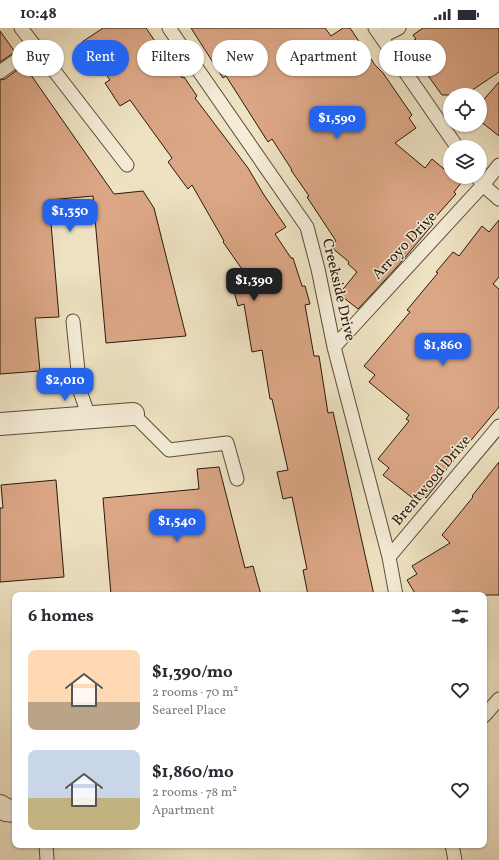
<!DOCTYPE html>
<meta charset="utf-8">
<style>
body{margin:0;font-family:Vollkorn,serif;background:#f7f7f7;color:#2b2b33;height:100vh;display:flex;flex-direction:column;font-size:15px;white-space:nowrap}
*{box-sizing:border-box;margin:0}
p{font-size:13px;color:#7c7c81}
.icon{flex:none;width:22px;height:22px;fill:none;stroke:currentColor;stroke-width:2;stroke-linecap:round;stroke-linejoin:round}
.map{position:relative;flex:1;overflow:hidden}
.details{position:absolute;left:12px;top:564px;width:475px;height:256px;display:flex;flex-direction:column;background:#fff;border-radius:8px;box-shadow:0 1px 3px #0004}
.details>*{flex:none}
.top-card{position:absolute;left:12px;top:12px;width:475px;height:36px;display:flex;gap:8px}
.fabs{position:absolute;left:443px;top:60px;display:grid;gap:8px}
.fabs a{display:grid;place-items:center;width:44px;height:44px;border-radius:50%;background:#fff;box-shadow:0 1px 3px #0004;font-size:20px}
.price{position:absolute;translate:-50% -34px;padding:0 9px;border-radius:8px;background:#2563eb;color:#fff;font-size:13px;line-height:26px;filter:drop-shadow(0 1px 2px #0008)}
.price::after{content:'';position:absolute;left:50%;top:24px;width:12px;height:9px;margin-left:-6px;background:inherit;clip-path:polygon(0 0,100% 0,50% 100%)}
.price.active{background:#222;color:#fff}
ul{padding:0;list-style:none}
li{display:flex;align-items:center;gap:12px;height:100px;padding:0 16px}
li span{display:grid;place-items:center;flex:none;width:112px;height:80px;border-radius:8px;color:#555}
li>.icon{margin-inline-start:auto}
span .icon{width:48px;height:48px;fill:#fffc;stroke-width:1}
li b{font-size:17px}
h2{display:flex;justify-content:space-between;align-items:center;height:48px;padding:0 16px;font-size:17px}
.chip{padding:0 14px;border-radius:18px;background:#fff;box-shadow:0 1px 3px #0004;font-size:14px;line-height:36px}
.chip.active{background:#2563eb;color:#fff}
.status{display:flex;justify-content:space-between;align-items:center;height:28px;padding:0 20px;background:#fff;direction:ltr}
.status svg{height:11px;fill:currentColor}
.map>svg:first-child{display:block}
</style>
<div class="status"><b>10:48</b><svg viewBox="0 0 49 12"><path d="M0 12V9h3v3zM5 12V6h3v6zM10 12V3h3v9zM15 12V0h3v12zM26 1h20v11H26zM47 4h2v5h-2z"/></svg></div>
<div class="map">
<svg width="499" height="832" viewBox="0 0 499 832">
<rect width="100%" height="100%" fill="#eee2c2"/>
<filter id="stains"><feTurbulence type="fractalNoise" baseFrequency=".005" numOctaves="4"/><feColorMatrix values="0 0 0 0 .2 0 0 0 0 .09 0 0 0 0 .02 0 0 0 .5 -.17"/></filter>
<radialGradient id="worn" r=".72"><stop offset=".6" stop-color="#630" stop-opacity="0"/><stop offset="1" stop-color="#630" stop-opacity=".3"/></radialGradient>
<path fill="#dba686" stroke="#261b0d" d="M103 0H146L161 22 164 20 182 50 184 49 197 68 195 70 248 140 264 167 286 199 275 206 291 230H293L302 258H305L310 276 305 277 314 328H319L328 385 333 384 374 567H308L303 542 307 541 292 469 283 471 277 444 288 442 272 371H270L262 322 252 324 244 276 238 278 230 249 244 244 223 214 224 213 192 157 188 161 168 134 172 130 130 72 120 78 105 55 110 52 82 14Z
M191 0H325L331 8 343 0H350L375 37 383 45 412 87 409 90 416 100 395 115 425 140 432 131 450 146V149H453L461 155 454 164 456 166 431 194 433 196 397 239 358 281 339 266 357 244 348 236 349 234 331 219 336 213 307 169 309 168 291 142H292L272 111 268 114 226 48 223 50Z
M423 0H499V44L465 67H442L406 17 416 11 413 7Z
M0 3 15 24 0 34Z
M24 37 114 166 143 163 154 180 186 308 106 315 93 168 49 172 59 289 35 290 40 343 0 346V52L5 51Z
M499 54V108L480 93V76Z
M499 192V249L493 256 499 261V379L441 448 442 450 426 470 424 468 419 475 383 447 389 440 378 431 409 393 406 391 409 387 369 354 375 347 364 338 410 284 407 282 432 252 438 245 436 244 453 224 459 228 482 198 489 204Z
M499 434V567H416L407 552 417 546 412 538 450 515 442 507 473 469 472 468Z
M219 439 245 540 253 538 261 567H111L103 470 199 461 197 441Z
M56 452 64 549 0 554V480H3L1 457Z"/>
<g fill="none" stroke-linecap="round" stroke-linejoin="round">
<defs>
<path id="lane" d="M21 0 127 137
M169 0 307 199 318 241 334 319 389 529 396 567
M375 0 457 119
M381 9 399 0
M0 44 35 19
M478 150 483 157 499 171
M73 293 80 363 89 389
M334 319 483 157 499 137
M133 386 169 422 227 415 237 451
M389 529 499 398
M484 688 499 671
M46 817 47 832
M452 817 455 832"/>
<path id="street" d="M0 396 133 386
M0 778 6 782 15 783"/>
</defs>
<use href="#lane" stroke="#584d3a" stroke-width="15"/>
<use href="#street" stroke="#584d3a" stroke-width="24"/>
<use href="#lane" stroke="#f4ecd7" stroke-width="13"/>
<use href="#street" stroke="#f4ecd7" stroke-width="22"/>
</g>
<g text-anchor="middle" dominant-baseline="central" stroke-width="3" stroke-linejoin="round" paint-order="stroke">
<g font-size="15" fill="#261b0d" stroke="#f4ecd7">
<text transform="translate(405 218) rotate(-47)">Arroyo Drive</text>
<text transform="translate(338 262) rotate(77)">Creekside Drive</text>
<text transform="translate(432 453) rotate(-50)">Brentwood Drive</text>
</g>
</g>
<rect width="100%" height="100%" filter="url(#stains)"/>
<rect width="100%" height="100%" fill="url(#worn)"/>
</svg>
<div class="fabs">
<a><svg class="icon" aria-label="locate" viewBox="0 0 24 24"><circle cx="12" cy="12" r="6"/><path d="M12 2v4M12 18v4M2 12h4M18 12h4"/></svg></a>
<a><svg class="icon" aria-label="layers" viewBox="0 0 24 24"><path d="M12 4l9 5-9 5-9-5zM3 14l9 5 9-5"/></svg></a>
</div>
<b class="price" style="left:337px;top:112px">$1,590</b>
<b class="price" style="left:70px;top:205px">$1,350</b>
<b class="price active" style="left:254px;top:274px">$1,390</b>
<b class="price" style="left:443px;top:339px">$1,860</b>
<b class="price" style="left:65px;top:374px">$2,010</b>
<b class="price" style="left:177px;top:515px">$1,540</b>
<div class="top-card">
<a class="chip">Buy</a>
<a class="chip active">Rent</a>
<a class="chip">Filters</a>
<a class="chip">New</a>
<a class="chip">Apartment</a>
<a class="chip">House</a>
</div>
<section class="details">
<h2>6 homes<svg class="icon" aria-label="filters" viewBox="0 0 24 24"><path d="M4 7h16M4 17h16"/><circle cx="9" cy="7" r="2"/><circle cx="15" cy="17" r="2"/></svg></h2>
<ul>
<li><span style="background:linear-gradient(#ffd9b3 65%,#b9a48a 0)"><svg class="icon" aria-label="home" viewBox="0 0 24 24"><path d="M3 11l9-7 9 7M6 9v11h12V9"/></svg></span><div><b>$1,390/mo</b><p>2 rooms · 70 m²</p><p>Seareel Place</p></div><svg class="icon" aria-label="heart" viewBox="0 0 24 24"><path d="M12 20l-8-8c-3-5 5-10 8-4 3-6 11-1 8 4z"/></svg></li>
<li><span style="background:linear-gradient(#c9d6e8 60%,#c2b280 0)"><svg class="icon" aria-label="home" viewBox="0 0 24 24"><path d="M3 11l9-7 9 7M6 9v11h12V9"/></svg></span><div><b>$1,860/mo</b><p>2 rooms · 78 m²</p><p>Apartment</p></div><svg class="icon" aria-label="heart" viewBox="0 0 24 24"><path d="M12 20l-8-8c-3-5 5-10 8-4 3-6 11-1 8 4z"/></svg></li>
</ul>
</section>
</div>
